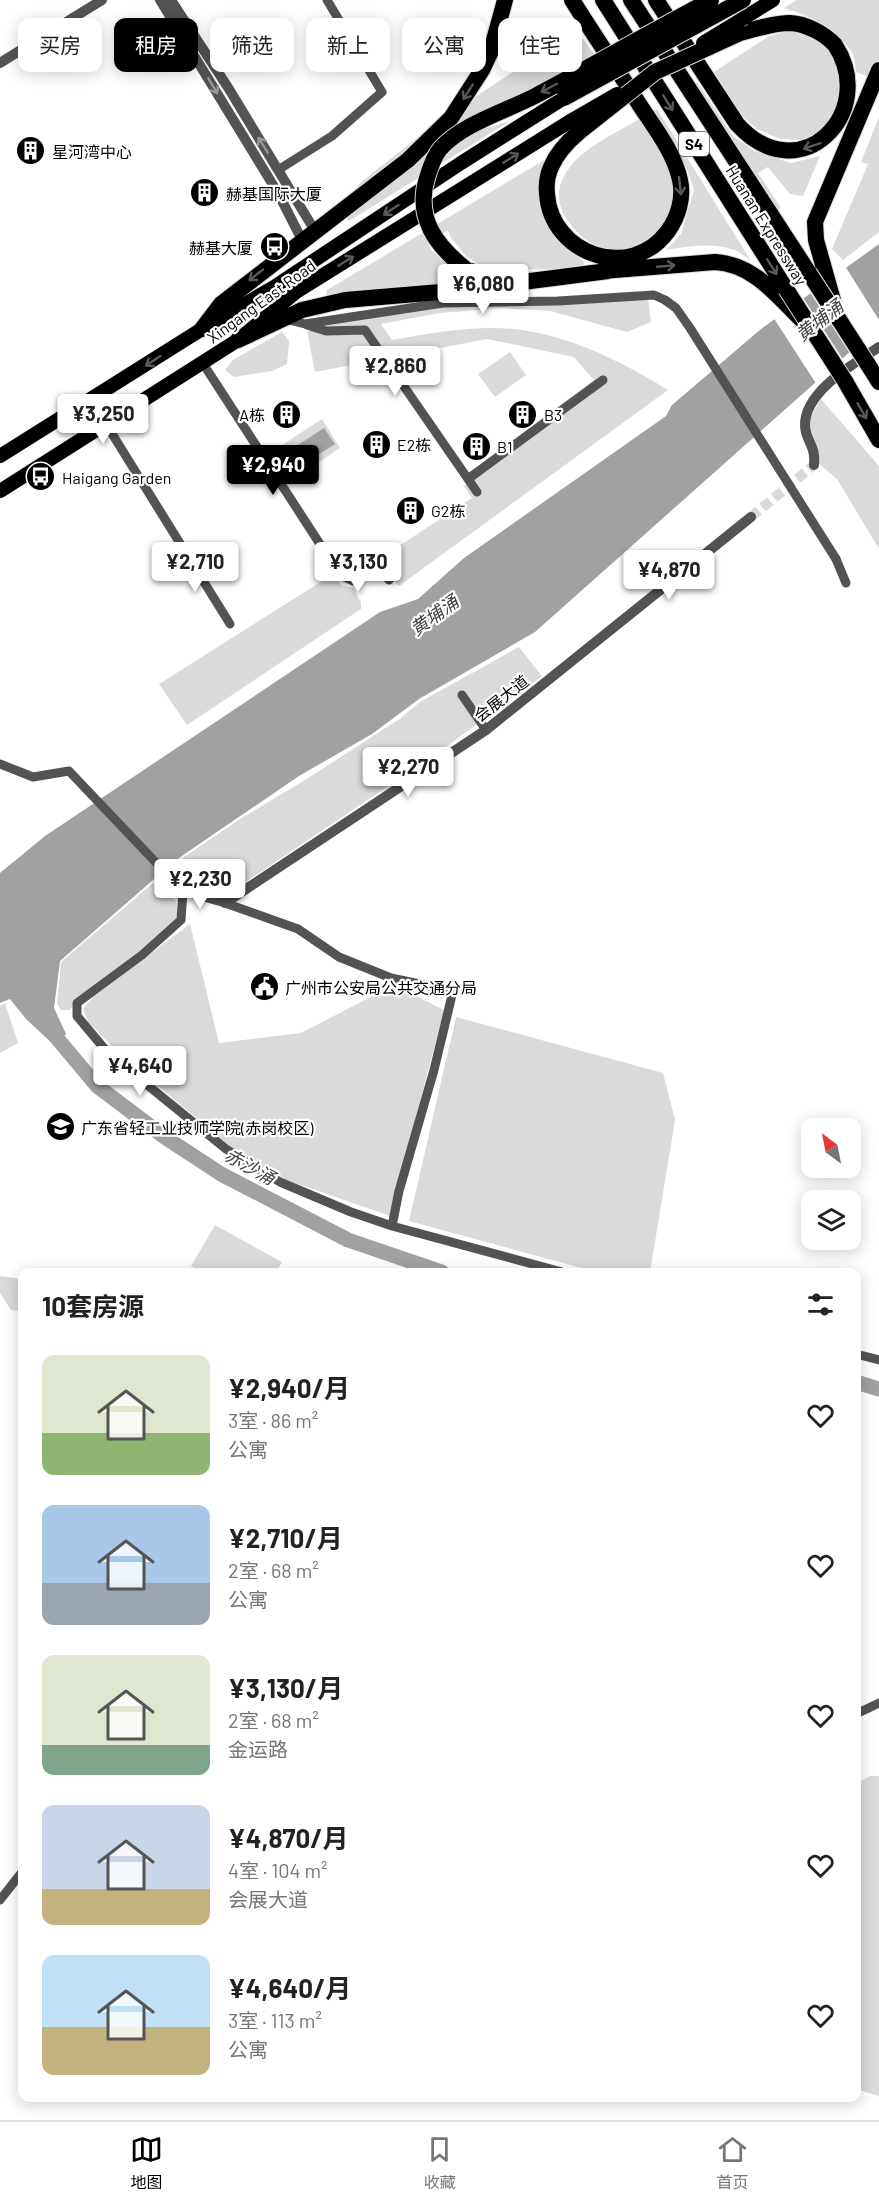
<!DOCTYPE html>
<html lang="zh">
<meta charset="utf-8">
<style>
body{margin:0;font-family:Barlow,"Noto Sans SC",sans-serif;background:#f6f6f6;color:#222;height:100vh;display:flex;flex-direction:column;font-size:22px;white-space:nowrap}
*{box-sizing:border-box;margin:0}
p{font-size:20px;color:#767676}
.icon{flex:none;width:33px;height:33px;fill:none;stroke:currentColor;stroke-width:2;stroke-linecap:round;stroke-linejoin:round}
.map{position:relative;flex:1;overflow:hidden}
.side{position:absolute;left:18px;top:1268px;width:843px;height:834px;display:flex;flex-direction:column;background:#fff;border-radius:12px;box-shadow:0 3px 15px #0003}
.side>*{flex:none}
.top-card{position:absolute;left:18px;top:18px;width:843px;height:54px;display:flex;gap:12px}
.needle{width:39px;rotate:328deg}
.buttons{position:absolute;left:801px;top:1118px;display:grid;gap:12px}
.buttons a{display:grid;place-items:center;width:60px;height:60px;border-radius:12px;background:#fff;box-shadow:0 3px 15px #0003;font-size:30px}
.price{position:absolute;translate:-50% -51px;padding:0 14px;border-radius:6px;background:#fff;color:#222;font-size:20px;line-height:39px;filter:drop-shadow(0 2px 3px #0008)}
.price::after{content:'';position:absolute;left:50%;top:36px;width:18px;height:14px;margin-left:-9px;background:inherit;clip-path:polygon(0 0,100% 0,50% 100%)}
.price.active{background:#000;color:#fff}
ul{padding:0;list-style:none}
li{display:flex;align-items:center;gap:18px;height:150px;padding:0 24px}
li span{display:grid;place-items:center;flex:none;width:168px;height:120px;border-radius:12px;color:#555}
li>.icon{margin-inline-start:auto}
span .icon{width:72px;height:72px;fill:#fffc;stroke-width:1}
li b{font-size:26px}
h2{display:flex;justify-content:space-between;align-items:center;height:72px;padding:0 24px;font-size:26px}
.chip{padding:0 21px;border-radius:12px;background:#fff;box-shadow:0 3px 15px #0003;font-size:21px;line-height:54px}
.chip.active{background:#000;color:#fff}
.dock{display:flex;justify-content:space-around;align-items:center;height:84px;border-top:2px solid #e0e0e0;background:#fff;font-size:16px;color:#767676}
.dock a{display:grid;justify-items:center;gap:3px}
.dock .active{color:#000}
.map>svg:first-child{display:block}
</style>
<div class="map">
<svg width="879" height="2120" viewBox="0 0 879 2120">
<rect width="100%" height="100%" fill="#fff"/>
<path fill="#dadada" d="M797 0H879V80L856 72C855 66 855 57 852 53 837 27 811 17 784 8Z
M795 29 817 38 835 59 843 77 836 115 822 130 801 140 780 139 757 129 742 116 714 72 769 36Z
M578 32 595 55 486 117 487 128 510 121 349 221 344 213V200C362 179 382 166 403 149 458 106 518 68 578 32Z
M697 82 733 136 754 151 791 163 820 156 803 196 790 194 768 167 758 173 781 208 777 210 694 84Z
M657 109 751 261C746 257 740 252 735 250 713 242 687 246 666 250L681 234 694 190 687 169 678 151 653 111Z
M879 117V232L843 260 832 249 868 164 861 162Z
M641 118C651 132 675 172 675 188 673 250 603 273 568 221 555 203 556 185 570 167 584 147 620 131 641 118Z
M551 156C547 167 540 180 539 192 536 223 564 243 584 262L582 269 490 270 467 257 451 238 448 230 428 243 432 251 477 282 326 298 327 290Z
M648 299 651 322 627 332 550 311 500 308 440 313 381 324 392 340C426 334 459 328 493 328 555 328 616 358 668 390L399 586 381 567H367L350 574 349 573 387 554 472 498 464 486 474 479 469 473 594 380 574 357 487 339 315 372 307 331 332 321 451 306Z
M282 332 289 341 287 364 272 371 234 377 225 370 233 360Z
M510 352 526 375 495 397 478 374Z
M821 399 879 466V549L837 479 818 463 806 425Z
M322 419 340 448 292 480 273 451Z
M333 574 341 585 353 588 361 602V609L187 725 159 684Z
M519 647 542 676 446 747 225 896 190 883 177 868 184 857 240 819 305 780 401 718 420 702Z
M153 883 176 901 180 919 142 953 78 999 70 1010H61L57 1004 61 962Z
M190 924 219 1043 301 1033 394 985 444 1010 390 1216 287 1180 232 1148 121 1055 88 1022 83 1009 93 997Z
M5 1003 18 1043 0 1053V1006Z
M456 1017 663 1073 675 1120 650 1272H596L409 1221Z
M215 1225 282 1262 276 1272H202L191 1266Z
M0 1276 22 1279V1312L11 1310 0 1293Z
M870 1776H879V2096L856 2089V1784Z"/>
<path fill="#a1a1a1" d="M879 244V326L535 632 419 699 372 734 299 776 176 860 60 961 54 1008 66 1034 54 1045 26 1019 10 999 0 1003V873L45 836 380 612 418 599 464 558 666 416 672 405 761 329Z
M324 428 335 444 309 461 298 445Z"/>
<path fill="#fff" d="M845 266 879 320V330L851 355 809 291Z
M802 296 844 361 817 385 773 317Z"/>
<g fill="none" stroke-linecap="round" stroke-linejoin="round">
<path stroke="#a1a1a1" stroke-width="15" d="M46 1025 97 1086 166 1138 221 1174 348 1240 442 1272
M856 1382 879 1389"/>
<path stroke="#d9d9d9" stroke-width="10" stroke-dasharray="10 5" stroke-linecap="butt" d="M751 517 814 465"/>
<defs>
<path id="primary" d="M744 18 773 0
M0 456 202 329 274 287 461 163 564 98
M0 491 238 340 296 292 572 120"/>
<path id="motorway" d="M572 0C594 35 617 69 639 104 654 127 674 152 680 180 684 198 678 217 668 231 631 282 551 255 547 194 546 185 547 176 551 167 557 153 567 142 579 132
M603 0 786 289
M631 0 809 273
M656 0 737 124C799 193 879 113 835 45 824 33 806 24 790 23 773 23 756 29 740 33
M467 270 490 277 504 278
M602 271 715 262C754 264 777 296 803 321
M836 311 816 240 815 222 879 70
M202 329 221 304 408 160 451 118 482 70 491 51 505 0
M238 340 302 310 345 300 452 291 608 271
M867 363 879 382
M845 381 879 440"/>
</defs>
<use href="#primary" stroke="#dbdbdb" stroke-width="15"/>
<use href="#motorway" stroke="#dbdbdb" stroke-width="18"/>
<path stroke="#535353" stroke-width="9" d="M278 170 332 136 382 92 327 0
M285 319 305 324 443 303 558 301 654 295 665 300
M307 325 326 331 365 330 477 492
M202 362 340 575 353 581 371 571 383 573 389 580
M106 424 230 624
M468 479 603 380
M836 559 846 583
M462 695 486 730
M0 764 33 777 69 771 183 891 225 903 298 929 339 957 391 978 453 991 434 1070 399 1191 392 1226
M183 891 181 920 142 955 77 1003V1016L108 1053 226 1149 280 1182 351 1212 392 1226 562 1272
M856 1354 879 1360
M856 1714 879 1703
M0 1900 22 1872"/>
<path stroke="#535353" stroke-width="10" d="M160 0 278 193 302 240
M171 0 229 89 315 231
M0 63 102 0
M814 465C816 444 805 441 805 425 805 391 854 364 879 347
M225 903 486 730 751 517"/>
<use href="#primary" stroke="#000" stroke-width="14"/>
<use href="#motorway" stroke="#000" stroke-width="16"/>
<defs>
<path id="primary-bridge" d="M703 43 744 18
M572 120 617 94"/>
<path id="motorway-bridge" d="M564 98 743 0
M579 132 655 72 740 33
M467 270C436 246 415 218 427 178 430 168 434 156 440 149 462 124 506 111 535 96 594 65 652 31 711 0
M809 273 867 363
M786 289 845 381"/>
</defs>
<use href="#primary-bridge" stroke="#dbdbdb" stroke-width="15" stroke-linecap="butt"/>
<use href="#motorway-bridge" stroke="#dbdbdb" stroke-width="18" stroke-linecap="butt"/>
<path stroke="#535353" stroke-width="9" d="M665 300 676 308 690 328 836 559"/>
<use href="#primary-bridge" stroke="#000" stroke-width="14"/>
<use href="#motorway-bridge" stroke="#000" stroke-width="16"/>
</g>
<defs><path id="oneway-shaft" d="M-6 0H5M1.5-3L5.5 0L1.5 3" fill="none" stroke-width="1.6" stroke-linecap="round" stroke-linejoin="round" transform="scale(1.5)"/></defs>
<g stroke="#989898">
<use href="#oneway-shaft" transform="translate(213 86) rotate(59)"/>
<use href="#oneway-shaft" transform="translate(263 145) rotate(-121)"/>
</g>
<g stroke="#595959">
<use href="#oneway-shaft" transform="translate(549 88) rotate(152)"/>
<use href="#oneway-shaft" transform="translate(468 92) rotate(123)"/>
<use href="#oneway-shaft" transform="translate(668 103) rotate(58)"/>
<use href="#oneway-shaft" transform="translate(812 146) rotate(162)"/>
<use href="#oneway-shaft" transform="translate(511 158) rotate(-32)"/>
<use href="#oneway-shaft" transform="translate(680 186) rotate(84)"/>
<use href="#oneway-shaft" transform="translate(391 210) rotate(147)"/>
<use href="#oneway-shaft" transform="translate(346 261) rotate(-32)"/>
<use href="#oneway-shaft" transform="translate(666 266) rotate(-5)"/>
<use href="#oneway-shaft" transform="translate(772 267) rotate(58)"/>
<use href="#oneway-shaft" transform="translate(256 275) rotate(142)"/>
<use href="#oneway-shaft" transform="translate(153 361) rotate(147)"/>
<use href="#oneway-shaft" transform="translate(862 411) rotate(60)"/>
</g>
<defs>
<symbol id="building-disc" viewBox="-11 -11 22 22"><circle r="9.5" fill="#000" stroke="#fff"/><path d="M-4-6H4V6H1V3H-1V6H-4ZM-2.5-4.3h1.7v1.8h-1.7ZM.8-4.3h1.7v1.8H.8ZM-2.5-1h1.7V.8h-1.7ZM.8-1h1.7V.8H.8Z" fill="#fff"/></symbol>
<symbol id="bus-disc" viewBox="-11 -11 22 22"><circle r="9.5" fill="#000" stroke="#fff"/><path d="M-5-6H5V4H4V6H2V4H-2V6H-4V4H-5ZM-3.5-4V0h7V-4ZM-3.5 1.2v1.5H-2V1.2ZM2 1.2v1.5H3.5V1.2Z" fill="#fff"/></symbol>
<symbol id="civic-disc" viewBox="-11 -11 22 22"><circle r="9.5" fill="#000" stroke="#fff"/><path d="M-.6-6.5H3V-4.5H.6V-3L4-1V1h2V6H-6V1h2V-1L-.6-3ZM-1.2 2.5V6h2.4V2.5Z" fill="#fff"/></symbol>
<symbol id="university-disc" viewBox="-11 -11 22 22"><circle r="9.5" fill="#000" stroke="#fff"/><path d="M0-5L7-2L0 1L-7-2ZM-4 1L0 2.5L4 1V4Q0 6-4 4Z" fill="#fff"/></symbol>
</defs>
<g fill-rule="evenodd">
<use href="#building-disc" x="14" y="134" width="33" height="33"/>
<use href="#building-disc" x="188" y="176" width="33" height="33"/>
<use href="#bus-disc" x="258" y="230" width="33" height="33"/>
<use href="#building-disc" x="270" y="398" width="33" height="33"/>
<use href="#building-disc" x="506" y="398" width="33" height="33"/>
<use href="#building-disc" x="360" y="428" width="33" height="33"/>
<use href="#building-disc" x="460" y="430" width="33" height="33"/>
<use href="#bus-disc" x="24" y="460" width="33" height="33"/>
<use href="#building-disc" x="394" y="494" width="33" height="33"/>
<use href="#civic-disc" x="248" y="970" width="33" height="33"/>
<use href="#university-disc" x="44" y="1110" width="33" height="33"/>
</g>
<g text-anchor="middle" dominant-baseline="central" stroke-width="4.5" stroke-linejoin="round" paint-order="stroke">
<rect fill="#fff" stroke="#4c4c4c" stroke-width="1.5" x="679" y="132" width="30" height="24" rx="4.5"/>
<g font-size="15" font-weight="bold" fill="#000">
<text x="694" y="144">S4</text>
</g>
<g font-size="16" fill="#000" stroke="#fff" text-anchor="start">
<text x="52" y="151">星河湾中心</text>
<text x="226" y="193">赫基国际大厦</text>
<text x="253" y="247" text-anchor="end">赫基大厦</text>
<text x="265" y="414" text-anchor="end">A栋</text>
<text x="544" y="414">B3</text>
<text x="397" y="444">E2栋</text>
<text x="497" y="446">B1</text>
<text x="62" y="477">Haigang Garden</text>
<text x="431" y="510">G2栋</text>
<text x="285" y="987">广州市公安局公共交通分局</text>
<text x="81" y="1127">广东省轻工业技师学院(赤岗校区)</text>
</g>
<g font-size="16" fill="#000" stroke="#fff">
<text transform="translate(767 225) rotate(58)">Huanan Expressway</text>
<text transform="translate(261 301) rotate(-36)">Xingang East Road</text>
<text transform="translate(501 698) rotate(-38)">会展大道</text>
</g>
<g font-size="18" font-style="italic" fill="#424242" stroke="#fff">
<text transform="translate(819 320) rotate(-38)">黄埔涌</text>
<text transform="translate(434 615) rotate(-36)">黄埔涌</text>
<text transform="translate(250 1166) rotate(29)">赤沙涌</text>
</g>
</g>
</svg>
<div class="buttons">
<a><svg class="needle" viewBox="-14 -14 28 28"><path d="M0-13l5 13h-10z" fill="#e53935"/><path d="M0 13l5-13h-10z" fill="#767676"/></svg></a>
<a><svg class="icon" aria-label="layers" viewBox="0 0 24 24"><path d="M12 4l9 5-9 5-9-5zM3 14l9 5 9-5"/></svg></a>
</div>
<b class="price" style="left:483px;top:315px">¥6,080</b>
<b class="price" style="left:395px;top:397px">¥2,860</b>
<b class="price" style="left:103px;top:445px">¥3,250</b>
<b class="price active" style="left:273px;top:496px">¥2,940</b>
<b class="price" style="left:195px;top:593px">¥2,710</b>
<b class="price" style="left:358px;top:593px">¥3,130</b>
<b class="price" style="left:669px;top:601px">¥4,870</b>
<b class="price" style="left:408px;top:798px">¥2,270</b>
<b class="price" style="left:200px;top:910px">¥2,230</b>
<b class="price" style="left:140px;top:1097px">¥4,640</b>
<div class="top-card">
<a class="chip">买房</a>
<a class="chip active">租房</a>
<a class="chip">筛选</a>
<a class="chip">新上</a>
<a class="chip">公寓</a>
<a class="chip">住宅</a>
</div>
<section class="side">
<h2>10套房源<svg class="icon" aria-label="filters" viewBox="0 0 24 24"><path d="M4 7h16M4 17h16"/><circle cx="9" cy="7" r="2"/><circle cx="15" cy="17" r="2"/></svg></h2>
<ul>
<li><span style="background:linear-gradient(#dfe7d0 65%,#8fb573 0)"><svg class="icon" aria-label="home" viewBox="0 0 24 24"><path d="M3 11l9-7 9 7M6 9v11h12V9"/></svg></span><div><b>¥2,940/月</b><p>3室 · 86 m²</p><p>公寓</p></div><svg class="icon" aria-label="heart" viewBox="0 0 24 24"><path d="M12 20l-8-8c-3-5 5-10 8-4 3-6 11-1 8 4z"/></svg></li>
<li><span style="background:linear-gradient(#a9c7e8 65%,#9aa5b1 0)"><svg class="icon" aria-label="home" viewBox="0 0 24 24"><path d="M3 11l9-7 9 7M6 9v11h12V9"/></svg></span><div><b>¥2,710/月</b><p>2室 · 68 m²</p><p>公寓</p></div><svg class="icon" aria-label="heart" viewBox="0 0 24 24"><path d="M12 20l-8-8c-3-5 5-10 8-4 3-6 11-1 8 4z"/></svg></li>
<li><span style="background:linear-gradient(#dfe7d0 75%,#7fa58c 0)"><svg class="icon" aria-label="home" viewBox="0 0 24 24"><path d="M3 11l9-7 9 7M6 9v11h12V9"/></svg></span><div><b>¥3,130/月</b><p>2室 · 68 m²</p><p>金运路</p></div><svg class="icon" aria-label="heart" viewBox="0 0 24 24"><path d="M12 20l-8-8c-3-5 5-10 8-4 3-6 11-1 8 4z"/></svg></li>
<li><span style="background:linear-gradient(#c9d6e8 70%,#c2b280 0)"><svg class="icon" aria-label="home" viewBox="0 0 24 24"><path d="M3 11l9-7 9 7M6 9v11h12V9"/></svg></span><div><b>¥4,870/月</b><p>4室 · 104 m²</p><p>会展大道</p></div><svg class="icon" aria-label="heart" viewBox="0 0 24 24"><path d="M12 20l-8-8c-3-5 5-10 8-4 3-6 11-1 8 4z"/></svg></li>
<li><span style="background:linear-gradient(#bfe0f5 60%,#c2b280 0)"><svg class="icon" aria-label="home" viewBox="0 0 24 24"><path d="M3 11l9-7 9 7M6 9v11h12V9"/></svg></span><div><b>¥4,640/月</b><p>3室 · 113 m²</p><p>公寓</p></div><svg class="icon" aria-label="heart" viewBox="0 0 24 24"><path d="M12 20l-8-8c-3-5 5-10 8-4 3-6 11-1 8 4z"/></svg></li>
</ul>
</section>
</div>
<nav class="dock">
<a class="active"><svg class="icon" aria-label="map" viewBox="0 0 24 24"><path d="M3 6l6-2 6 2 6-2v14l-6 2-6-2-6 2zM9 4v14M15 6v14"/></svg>地图</a>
<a><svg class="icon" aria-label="saved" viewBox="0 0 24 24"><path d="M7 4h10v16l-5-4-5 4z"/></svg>收藏</a>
<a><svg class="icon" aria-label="home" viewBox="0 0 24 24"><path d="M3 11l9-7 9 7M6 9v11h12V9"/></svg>首页</a>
</nav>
